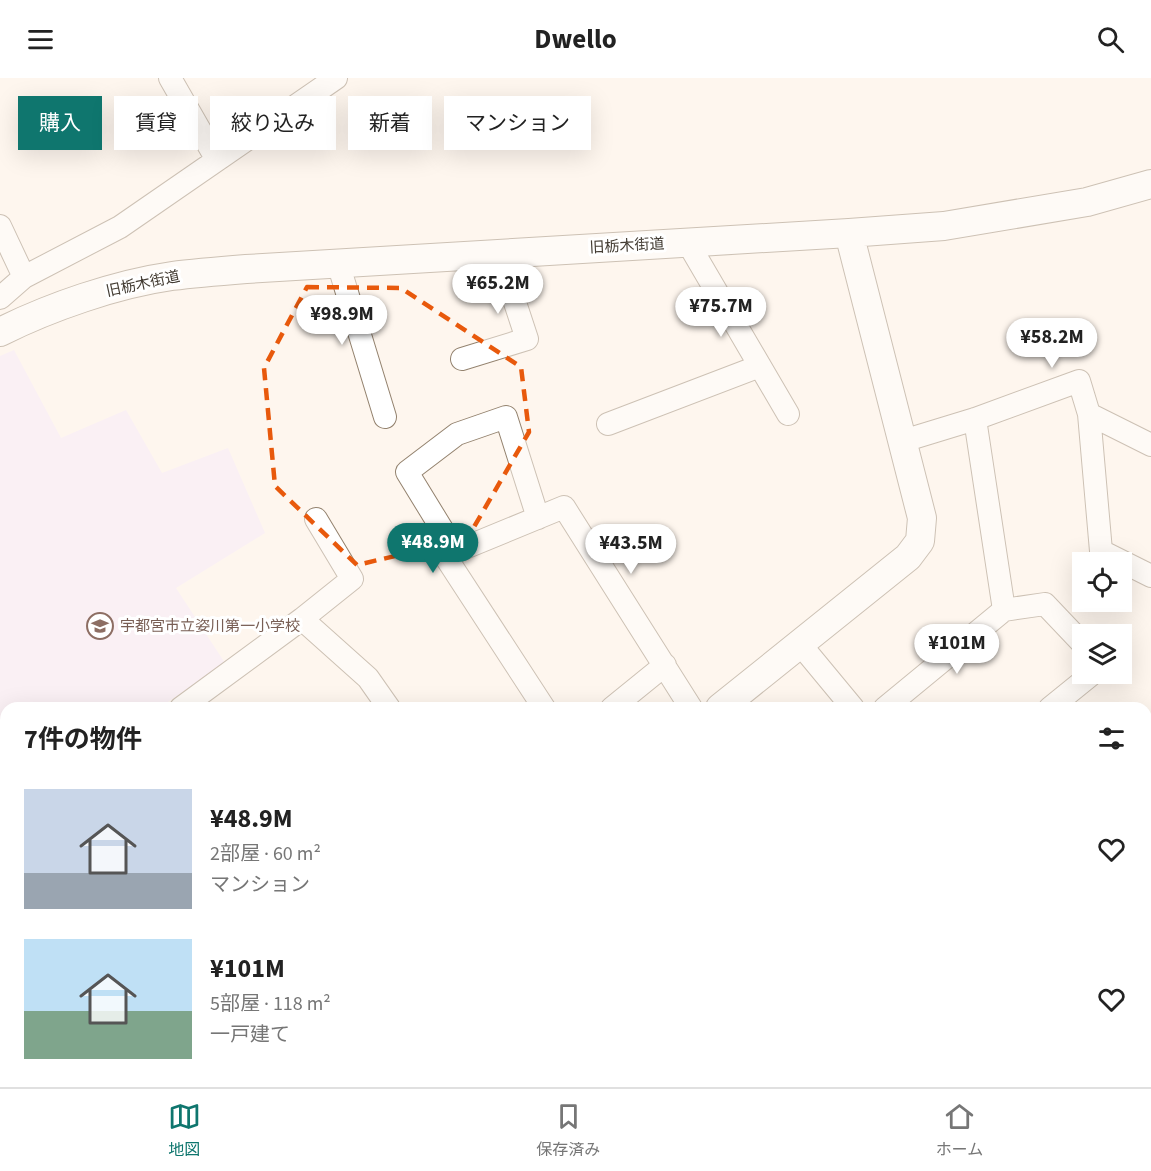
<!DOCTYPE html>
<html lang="ja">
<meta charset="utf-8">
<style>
body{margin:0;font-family:"Source Sans 3","Noto Sans JP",sans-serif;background:#f6f6f6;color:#222;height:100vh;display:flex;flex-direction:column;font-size:22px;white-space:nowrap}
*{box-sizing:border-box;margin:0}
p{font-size:20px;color:#767676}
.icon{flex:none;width:33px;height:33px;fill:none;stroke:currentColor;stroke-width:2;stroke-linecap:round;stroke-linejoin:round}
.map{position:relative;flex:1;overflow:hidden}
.panel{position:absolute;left:0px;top:624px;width:1152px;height:386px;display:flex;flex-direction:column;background:#fff;border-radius:18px 18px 0 0;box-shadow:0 6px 24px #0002}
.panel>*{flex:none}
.guide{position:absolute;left:18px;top:18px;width:600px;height:54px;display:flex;gap:12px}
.controls{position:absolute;left:1072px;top:474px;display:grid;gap:12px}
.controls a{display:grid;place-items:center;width:60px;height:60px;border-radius:0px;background:#fff;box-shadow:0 6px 24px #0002;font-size:30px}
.price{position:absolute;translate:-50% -51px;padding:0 14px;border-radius:21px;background:#fff;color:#222;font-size:20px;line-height:39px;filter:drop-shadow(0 2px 3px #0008)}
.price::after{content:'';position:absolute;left:50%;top:36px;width:18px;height:14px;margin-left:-9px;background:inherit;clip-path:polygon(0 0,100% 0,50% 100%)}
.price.current{background:#0f766e;color:#fff}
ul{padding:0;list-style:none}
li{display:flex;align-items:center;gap:18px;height:150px;padding:0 24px}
li span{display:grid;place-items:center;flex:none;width:168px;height:120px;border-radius:0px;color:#555}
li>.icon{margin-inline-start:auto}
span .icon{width:72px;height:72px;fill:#fffc;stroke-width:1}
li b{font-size:26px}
h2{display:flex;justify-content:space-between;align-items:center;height:72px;padding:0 24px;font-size:26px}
.pill{padding:0 21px;border-radius:0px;background:#fff;box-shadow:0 6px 24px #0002;font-size:21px;line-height:54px}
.pill.current{background:#0f766e;color:#fff}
header{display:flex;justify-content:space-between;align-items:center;height:78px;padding:0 24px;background:#fff;font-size:27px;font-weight:700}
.menu{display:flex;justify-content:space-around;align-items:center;height:84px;border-top:2px solid #e0e0e0;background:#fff;font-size:16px;color:#767676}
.menu a{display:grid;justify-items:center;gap:3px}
.menu .current{color:#0f766e}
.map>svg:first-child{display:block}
</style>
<header><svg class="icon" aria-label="menu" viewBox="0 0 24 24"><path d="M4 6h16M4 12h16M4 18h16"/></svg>Dwello<svg class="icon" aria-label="search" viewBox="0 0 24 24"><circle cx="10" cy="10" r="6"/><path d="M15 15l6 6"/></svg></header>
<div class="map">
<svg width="1151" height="1009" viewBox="0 0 1151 1009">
<rect width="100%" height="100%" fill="#fef6ee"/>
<path fill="#f7e8fb" d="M14 272 61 360 126 332 162 395 228 370 265 455 176 510 225 585 159 630H6V762L0 765V278Z"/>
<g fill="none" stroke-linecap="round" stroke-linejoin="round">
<defs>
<path id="minor" d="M170 0 217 82
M0 148 24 199
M688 165 788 336
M338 185 385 339
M0 220 24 199 120 149 336 0
M462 281 527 261 499 176
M1089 336 1151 367
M975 341 1004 532
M608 346 760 288
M903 363 975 341 1079 303 1089 336 1101 473 1151 498
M456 474 407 394 457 356 506 339 538 440
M302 541 352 501 316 441
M800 566 853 630
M181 630 302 541 368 600 389 630
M544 630 445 478 564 429 691 630
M612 630 665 587
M885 630 1004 532 1045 526 1083 566
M1050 630 1092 596
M0 787 6 793
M0 933 6 939
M95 1004 98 1009
M233 1004 236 1009
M370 1004 374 1009
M696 1004 700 1009
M42 1009 46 1004"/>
<path id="tertiary" d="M0 254C50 229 116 206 172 198 196 195 221 193 246 191L849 155 944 148 1087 124 1151 106
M720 630 908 479 920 463 922 440 849 155
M451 1004 454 1009"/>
</defs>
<use href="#minor" stroke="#93826e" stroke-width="24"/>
<use href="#tertiary" stroke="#93826e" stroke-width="30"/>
<use href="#minor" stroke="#fff" stroke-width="22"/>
<use href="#tertiary" stroke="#fff" stroke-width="28"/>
</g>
<path d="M0 0H1151V1009H0ZM307 209 401 210 521 289 529 354 467 461 357 487 275 408 264 290Z" fill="#fef6ee" fill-opacity=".55" fill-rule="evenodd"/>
<path fill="none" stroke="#e8590c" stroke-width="4.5" stroke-dasharray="12 8" stroke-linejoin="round" d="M307 209 401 210 521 289 529 354 467 461 357 487 275 408 264 290Z"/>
<defs>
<symbol id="school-ring" viewBox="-11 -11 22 22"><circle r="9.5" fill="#fff" stroke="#8d6e63" stroke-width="1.5"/><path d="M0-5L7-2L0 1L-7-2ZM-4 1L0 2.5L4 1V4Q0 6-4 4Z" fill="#8d6e63"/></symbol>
</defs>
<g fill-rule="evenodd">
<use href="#school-ring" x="85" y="533" width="30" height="30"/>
</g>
<g text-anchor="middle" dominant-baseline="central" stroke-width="6" stroke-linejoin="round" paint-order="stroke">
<g font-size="15" fill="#433c33" stroke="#fff">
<text transform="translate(627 168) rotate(-3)">旧栃木街道</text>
<text transform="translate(143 206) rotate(-12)">旧栃木街道</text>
</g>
<g font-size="15" fill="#785e54" stroke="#fff" text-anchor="start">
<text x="120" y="548">宇都宮市立姿川第一小学校</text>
</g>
</g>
</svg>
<div class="controls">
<a><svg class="icon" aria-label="locate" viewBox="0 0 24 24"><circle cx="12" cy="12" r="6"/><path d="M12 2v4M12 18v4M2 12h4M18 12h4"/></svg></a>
<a><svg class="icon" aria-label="layers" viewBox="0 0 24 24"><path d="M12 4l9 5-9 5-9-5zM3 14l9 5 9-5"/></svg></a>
</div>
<b class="price" style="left:498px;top:237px">¥65.2M</b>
<b class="price" style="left:721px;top:260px">¥75.7M</b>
<b class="price" style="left:342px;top:268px">¥98.9M</b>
<b class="price" style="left:1052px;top:291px">¥58.2M</b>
<b class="price current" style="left:433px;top:496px">¥48.9M</b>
<b class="price" style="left:631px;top:497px">¥43.5M</b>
<b class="price" style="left:957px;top:597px">¥101M</b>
<div class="guide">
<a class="pill current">購入</a>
<a class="pill">賃貸</a>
<a class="pill">絞り込み</a>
<a class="pill">新着</a>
<a class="pill">マンション</a>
</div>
<section class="panel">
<h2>7件の物件<svg class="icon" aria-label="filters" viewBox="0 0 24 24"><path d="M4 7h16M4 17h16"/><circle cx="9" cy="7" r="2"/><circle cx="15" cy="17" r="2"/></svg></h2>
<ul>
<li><span style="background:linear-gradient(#c9d6e8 70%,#9aa5b1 0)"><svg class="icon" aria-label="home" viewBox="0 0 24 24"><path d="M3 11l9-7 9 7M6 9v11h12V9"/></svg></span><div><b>¥48.9M</b><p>2部屋 · 60 m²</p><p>マンション</p></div><svg class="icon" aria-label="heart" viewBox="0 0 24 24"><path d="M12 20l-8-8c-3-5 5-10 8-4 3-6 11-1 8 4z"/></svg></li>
<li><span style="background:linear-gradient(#bfe0f5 60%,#7fa58c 0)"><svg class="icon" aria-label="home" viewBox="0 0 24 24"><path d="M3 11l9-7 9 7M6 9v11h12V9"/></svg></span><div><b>¥101M</b><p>5部屋 · 118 m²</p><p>一戸建て</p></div><svg class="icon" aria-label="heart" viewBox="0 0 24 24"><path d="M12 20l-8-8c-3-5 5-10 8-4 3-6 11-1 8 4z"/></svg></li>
</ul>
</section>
</div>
<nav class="menu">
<a class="current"><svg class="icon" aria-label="map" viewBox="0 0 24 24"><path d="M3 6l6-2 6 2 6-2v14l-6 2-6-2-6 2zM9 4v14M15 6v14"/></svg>地図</a>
<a><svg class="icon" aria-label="saved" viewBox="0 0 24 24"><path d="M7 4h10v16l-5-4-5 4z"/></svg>保存済み</a>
<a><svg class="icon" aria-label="home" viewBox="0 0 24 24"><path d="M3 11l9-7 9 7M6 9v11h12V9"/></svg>ホーム</a>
</nav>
